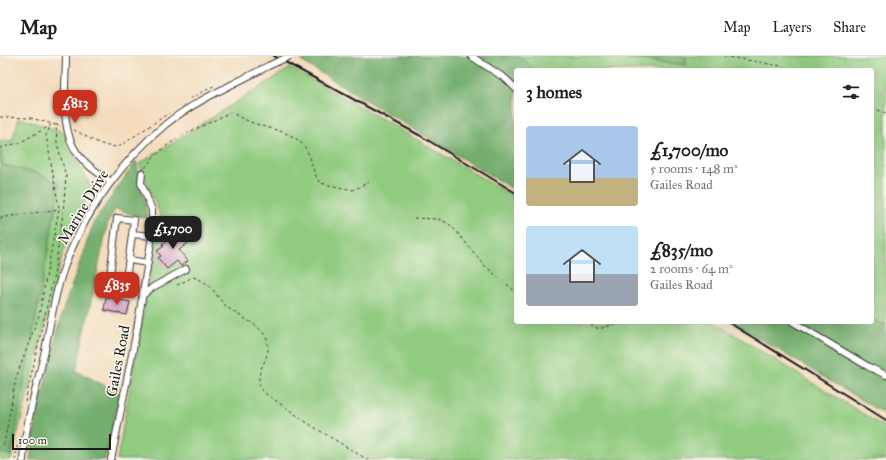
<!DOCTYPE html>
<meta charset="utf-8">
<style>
body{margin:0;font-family:"IM FELL Great Primer",serif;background:#f2f2f2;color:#202124;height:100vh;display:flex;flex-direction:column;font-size:15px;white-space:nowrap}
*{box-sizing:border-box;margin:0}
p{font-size:13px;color:#757577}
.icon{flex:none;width:22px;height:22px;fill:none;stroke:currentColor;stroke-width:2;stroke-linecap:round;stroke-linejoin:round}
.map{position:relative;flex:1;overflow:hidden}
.panel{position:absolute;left:514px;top:12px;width:360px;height:256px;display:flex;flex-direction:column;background:#fff;border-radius:4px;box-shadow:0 4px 16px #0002}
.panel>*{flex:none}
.scale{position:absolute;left:12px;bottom:10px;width:99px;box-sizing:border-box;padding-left:4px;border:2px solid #1c1c1c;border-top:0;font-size:11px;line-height:14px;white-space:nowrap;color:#1c1c1c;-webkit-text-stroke:3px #fbf7ec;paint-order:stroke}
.price{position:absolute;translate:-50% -34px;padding:0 9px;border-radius:8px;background:#c8321e;color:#fff;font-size:13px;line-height:26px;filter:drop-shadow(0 1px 2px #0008)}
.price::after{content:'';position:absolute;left:50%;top:24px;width:12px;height:9px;margin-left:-6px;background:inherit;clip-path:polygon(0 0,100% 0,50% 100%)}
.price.active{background:#222;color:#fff}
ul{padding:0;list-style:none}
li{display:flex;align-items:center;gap:12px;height:100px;padding:0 12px}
li span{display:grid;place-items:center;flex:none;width:112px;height:80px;border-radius:4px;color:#555}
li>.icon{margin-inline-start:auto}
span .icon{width:48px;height:48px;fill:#fffc;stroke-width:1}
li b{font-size:17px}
h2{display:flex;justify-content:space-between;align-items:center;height:48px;padding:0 12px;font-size:17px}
header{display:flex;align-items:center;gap:24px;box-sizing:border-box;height:56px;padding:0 20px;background:#fff;border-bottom:1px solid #e0e0e0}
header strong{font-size:19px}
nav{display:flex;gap:22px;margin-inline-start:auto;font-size:14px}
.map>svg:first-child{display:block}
</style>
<header>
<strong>Map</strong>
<nav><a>Map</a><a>Layers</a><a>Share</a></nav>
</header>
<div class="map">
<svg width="886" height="404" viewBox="0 0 886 404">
<rect width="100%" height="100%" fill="#fbf7ec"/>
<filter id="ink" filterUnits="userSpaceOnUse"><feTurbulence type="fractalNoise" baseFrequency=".025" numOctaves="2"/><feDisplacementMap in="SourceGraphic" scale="8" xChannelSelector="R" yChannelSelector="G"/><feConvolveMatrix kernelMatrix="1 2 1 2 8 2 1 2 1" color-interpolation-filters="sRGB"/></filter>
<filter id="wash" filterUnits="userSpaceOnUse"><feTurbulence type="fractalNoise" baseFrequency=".012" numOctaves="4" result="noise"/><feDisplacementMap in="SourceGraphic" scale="16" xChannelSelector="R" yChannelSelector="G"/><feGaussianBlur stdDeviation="0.9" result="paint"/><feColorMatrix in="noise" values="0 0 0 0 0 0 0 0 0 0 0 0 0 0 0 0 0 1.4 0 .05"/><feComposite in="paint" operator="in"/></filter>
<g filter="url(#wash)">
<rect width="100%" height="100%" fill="#f3dbbb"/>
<path fill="#90cb80" stroke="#56744e" d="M520 0H606L685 9 686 0H886V269L872 263V14H534Z
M290 12 382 63 516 142V266H714L886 372V404H117L161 161 139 108Z
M19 62 64 76 91 132 63 197 11 404H0V84L12 85Z"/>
<path fill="#74af6e" stroke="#486645" d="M315 0H520L534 14H516V135L301 5Z
M606 0H686V9Z
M0 90 3 109 38 117 60 128 11 400 0 397Z
M136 105 148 163 115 153 108 166 76 315 120 337 105 404H30L36 365 62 257 79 209 94 166Z
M872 263 886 269V359L732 266H872Z"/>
<g id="blocks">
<path fill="#d297c1" d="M178 175 181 180 188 178 185 184 188 187 179 194 188 205 181 210 177 205 167 213 158 202 161 200 157 195 164 190 162 188 167 184 165 182 170 178 172 181Z
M106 241 130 246 127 259 104 254Z"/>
</g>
</g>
<g filter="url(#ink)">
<use href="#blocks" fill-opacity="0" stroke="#3c3934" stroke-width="1"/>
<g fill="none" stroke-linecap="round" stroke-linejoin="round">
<defs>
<path id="minor" d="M66 0C66 32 58 79 82 103 90 112 101 119 111 126
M471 0 506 23 516 33
M117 162 134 164 124 238 108 236Z
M132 178 152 180
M129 204 148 207
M143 239 153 231 186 213
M793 266 869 311 886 319
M23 404C25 368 37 330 45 294 51 264 56 230 68 201 89 150 124 103 166 68 196 44 235 28 268 10
M111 404 137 273 152 180V154L141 127 142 117"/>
</defs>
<use href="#minor" stroke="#3c3934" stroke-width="8"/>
<path stroke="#3c3934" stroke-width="1" stroke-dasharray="3 3" stroke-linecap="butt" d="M724 0 781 10 788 14
M190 43 215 29
M872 52 886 57
M0 61 31 62 56 69
M74 74C87 80 105 94 120 90L169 57
M0 92 21 86 51 69 46 79 59 152
M145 112C165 82 201 72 231 56 238 61 246 64 253 67 271 74 295 75 306 93 313 104 312 117 320 127L353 134 369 126
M0 162 59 153 39 259 16 322 4 388 0 391
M414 162 438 163 448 167 456 175 485 210 516 236
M177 229 193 221C215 227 215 243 231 254 243 263 267 271 268 289 269 308 252 315 262 335L312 370 368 404
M585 266 599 273 622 266
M25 346 54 219 63 158 66 120 57 87 56 69H60
M15 404 19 381"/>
<use href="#minor" stroke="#fff" stroke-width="6"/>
<path stroke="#1c1c1c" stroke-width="2" d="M274 0 419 79 516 137
M728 266 886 364"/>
<defs>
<path id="minor-bridge" d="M268 10 290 0"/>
</defs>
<use href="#minor-bridge" stroke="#3c3934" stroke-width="8" stroke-linecap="butt"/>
<use href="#minor-bridge" stroke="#fff" stroke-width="6"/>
</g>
</g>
<g text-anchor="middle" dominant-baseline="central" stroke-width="3" stroke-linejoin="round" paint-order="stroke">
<g font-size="15" fill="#1c1c1c" stroke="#fbf7ec">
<text transform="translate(83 151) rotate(-59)">Marine Drive</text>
<text transform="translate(118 305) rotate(-79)">Gailes Road</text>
</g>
</g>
</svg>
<div class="scale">100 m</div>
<b class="price" style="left:75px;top:68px">£813</b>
<b class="price active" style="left:173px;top:194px">£1,700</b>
<b class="price" style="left:117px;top:250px">£835</b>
<section class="panel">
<h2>3 homes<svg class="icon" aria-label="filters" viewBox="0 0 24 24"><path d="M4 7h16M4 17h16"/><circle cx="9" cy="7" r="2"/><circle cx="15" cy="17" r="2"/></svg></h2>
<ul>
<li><span style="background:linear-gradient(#a9c7e8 65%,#c2b280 0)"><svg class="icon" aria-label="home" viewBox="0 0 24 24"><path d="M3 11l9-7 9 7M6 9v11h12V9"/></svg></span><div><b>£1,700/mo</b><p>5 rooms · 148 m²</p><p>Gailes Road</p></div></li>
<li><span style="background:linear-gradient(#bfe0f5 60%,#9aa5b1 0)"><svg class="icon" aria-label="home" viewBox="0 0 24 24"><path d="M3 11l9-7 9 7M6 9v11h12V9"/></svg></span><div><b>£835/mo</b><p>2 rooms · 64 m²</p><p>Gailes Road</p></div></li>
</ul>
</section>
</div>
